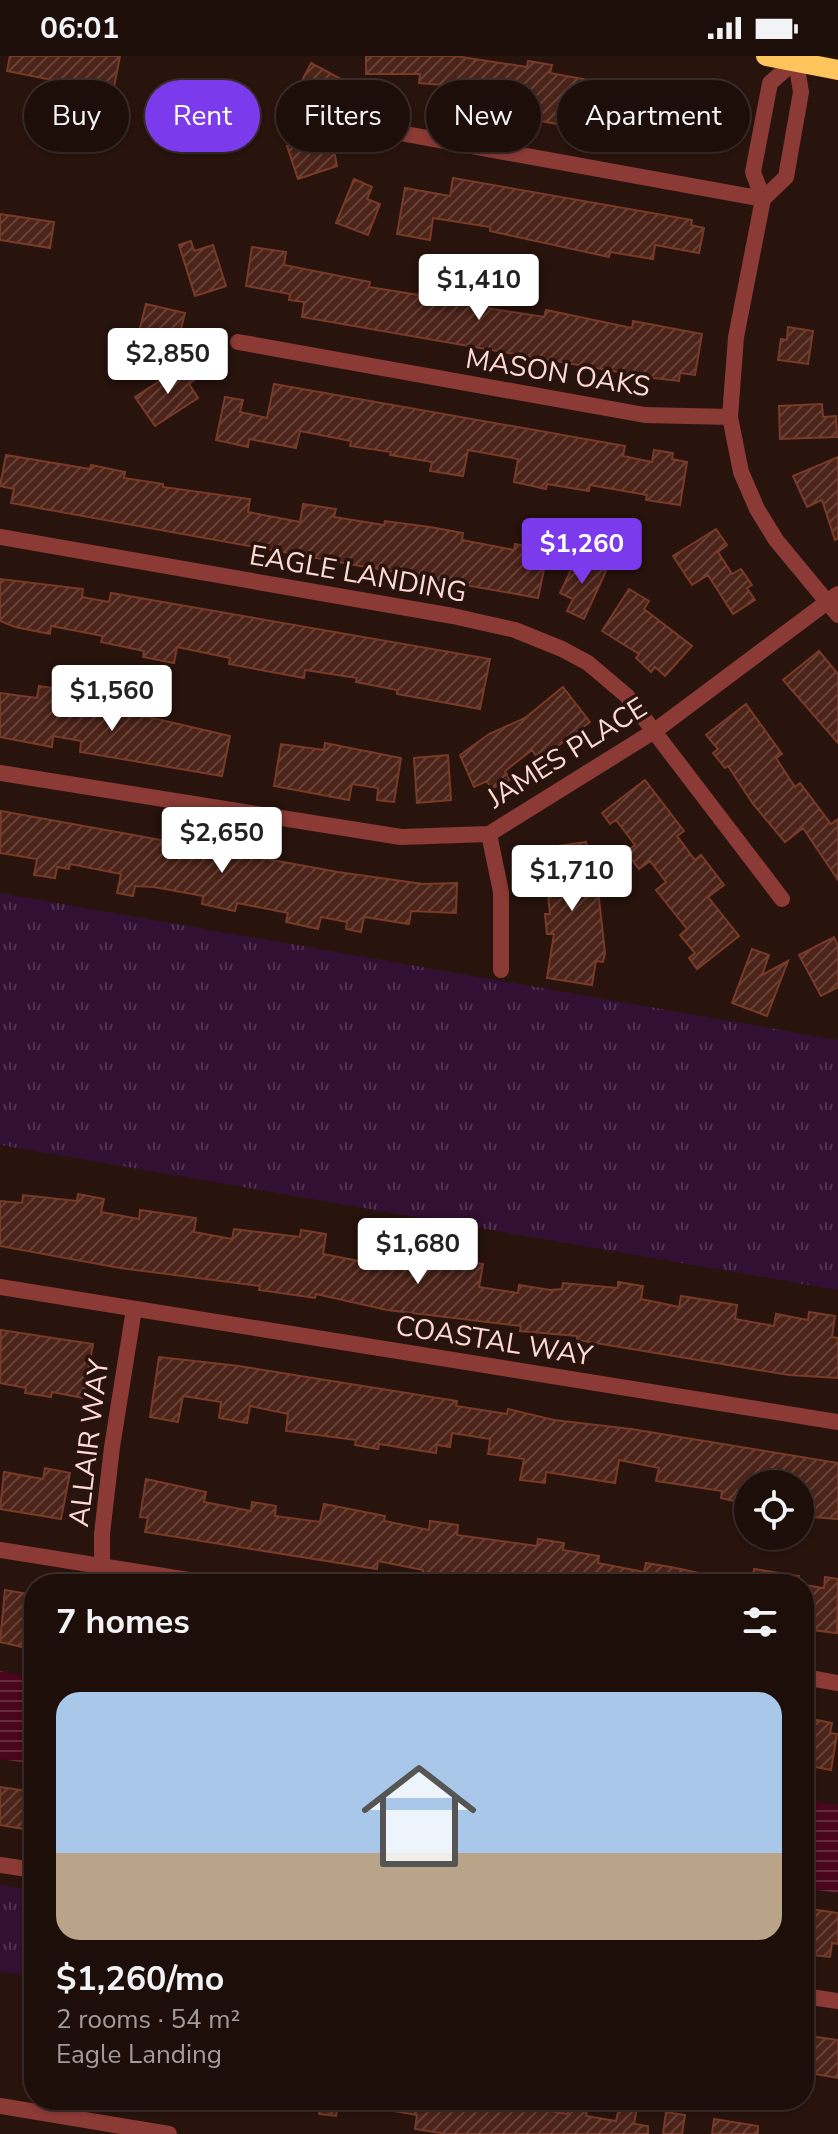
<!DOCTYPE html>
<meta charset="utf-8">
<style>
body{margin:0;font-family:"Nunito Sans",sans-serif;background:#261713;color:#f1f3f6;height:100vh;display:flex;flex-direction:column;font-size:30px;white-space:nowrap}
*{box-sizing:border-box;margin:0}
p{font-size:26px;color:#a19c9c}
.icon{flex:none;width:44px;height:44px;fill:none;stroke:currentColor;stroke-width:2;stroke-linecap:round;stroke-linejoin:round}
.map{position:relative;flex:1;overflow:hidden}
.side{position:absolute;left:24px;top:1518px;width:790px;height:536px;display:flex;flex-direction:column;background:#1e0e0a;border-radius:32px;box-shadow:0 2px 6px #0004,0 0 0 2px #3c2e2b}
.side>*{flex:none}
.hud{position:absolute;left:24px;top:24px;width:790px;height:72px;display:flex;gap:16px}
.tools{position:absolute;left:734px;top:1414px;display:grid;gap:16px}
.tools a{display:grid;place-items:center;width:80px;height:80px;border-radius:50%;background:#1e0e0a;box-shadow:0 2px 6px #0004,0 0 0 2px #3c2e2b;font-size:40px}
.price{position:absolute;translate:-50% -68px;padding:0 18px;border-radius:8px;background:#fff;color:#222;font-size:26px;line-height:52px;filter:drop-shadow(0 2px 4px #0008)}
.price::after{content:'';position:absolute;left:50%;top:48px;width:24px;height:18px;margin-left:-12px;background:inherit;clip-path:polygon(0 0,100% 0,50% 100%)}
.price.selected{background:#7c3aed;color:#fff}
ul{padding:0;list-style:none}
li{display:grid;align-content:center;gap:16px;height:424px;padding:0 32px}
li+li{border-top:2px solid #3c2e2b}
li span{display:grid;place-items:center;height:248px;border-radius:24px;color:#555}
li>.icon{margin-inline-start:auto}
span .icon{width:144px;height:144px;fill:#fffc;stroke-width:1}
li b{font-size:34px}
h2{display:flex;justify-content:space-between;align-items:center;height:96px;padding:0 32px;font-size:34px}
.tag{padding:0 28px;border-radius:36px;background:#1e0e0a;box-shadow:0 2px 6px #0004,0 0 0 2px #3c2e2b;font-size:28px;line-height:72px}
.tag.selected{background:#7c3aed;color:#fff}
.status{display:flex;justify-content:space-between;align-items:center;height:56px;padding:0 40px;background:#1e0e0a;direction:ltr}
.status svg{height:22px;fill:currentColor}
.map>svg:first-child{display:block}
</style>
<div class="status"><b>06:01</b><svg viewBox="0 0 49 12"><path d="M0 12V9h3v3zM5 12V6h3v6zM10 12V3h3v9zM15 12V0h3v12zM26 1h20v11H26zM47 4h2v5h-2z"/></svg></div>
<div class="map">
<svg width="838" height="2078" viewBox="0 0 838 2078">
<defs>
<pattern id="grass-tufts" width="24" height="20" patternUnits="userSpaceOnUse" patternTransform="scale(2)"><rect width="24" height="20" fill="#321033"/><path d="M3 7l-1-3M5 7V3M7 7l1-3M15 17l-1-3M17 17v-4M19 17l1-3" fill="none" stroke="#513250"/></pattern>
<pattern id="water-rules" width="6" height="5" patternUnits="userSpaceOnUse" patternTransform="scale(2)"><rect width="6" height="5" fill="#49061d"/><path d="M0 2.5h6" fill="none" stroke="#642a3d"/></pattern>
<pattern id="building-hatch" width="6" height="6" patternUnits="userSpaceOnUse" patternTransform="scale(2)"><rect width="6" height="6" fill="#4b2318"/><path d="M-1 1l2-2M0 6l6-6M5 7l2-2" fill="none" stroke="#664239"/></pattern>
</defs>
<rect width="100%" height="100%" fill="#28130d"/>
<path fill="url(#grass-tufts)" d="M0 837 838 984V1234L0 1089Z
M0 1829 34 1834V1921L0 1916Z"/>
<path fill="url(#water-rules)" d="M0 1615 34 1621V1708L0 1703Z
M804 1744 838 1749V1837L804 1832Z"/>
<path fill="url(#building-hatch)" stroke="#793a28" stroke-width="2" d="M10 0H120L113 36 7 15Z
M366 0H455L527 11 528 5 552 9 550 17 594 25 593 31 724 52 716 94 701 91 700 94 480 54 481 46 466 44 468 31 419 27 420 18H366Z
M311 7 352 29 342 47 318 34 322 48 297 34Z
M331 77 337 110 298 123 287 90Z
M453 122 692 164 691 169 704 172 699 197 655 189 653 203 610 196 609 201 490 175V171L433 162 430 184 397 178 405 132 450 140Z
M354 123 372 131 367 143 380 148 368 179 336 167Z
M0 158 54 166 50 192 0 184Z
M191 185 194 195 213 189 226 230 195 240 179 189Z
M252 191 286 196 284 209 370 226 369 231 419 239 422 223 456 230 454 236 482 240 480 249 493 253 544 261 546 254 632 272 633 265 702 278 695 319 680 317 679 325 653 322 302 261 304 246 289 244 290 238 246 230Z
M146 248 185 257 180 277 173 275 170 288 138 280Z
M788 271 813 275 808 308 778 304 781 283 787 284Z
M186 308 196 323 189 328 198 342 155 370 135 341Z
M274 328 625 390 623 400 652 406 654 394 673 397 672 403 687 406 680 449 646 444 647 439 590 429 589 435 547 428 546 433 514 426 518 403 468 394 463 420 430 415 432 406 390 399 391 396 350 390 351 385 300 375 296 392 249 383 248 391 216 384 225 341 243 344 240 356 267 362Z
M822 348 823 361 836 360 837 381 780 383 779 350Z
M6 399 90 413 91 409 125 416 124 422 163 428V431L250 443 248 456 300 466 303 448 336 453 334 461 384 469 385 465 430 471 463 477 462 484 514 494 515 488 548 495 538 542 11 447 14 433 0 430Z
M838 401V483L835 484 822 444 807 451 793 420Z
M716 473 727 489 718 496 732 518 741 513 752 529 747 532 755 544 733 558 708 519 692 529 673 500Z
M577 501 606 515 584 563 567 555 573 543 560 537Z
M0 523 83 533 82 541 109 546 111 537 490 603 480 653 397 638V634L356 626 357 622 305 614 304 622 229 608 230 602 177 591 174 607 143 601 144 595 101 586 103 580 51 570 50 578 15 571 0 565Z
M629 533 649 545 644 553 692 590 665 620 655 611 651 616 636 602 639 598 602 575Z
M819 595 838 618V687L783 624Z
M39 630 60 633 58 647 111 656 112 651 145 656 144 660 230 680 222 720 80 696 81 685 53 680 52 691 0 681V637L37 642Z
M563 631 590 666 539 704 532 694 505 715 510 724 491 733 487 725 474 731 460 699 489 678 525 662Z
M746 648 782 698 776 702 795 731 800 727 831 768 838 763V824L803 772 785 786 753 748 728 710 725 712 713 697 718 693 706 679Z
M325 687 401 702 394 746 377 744 378 732 352 728 349 744 274 730 281 688 324 694Z
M448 699 451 744 417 747 414 702Z
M645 724 684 775 677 780 695 804 701 799 724 829 708 841 739 880 697 913 689 902 695 897 680 879 687 873 656 834 666 826 650 805 639 813 626 796 635 789 616 764 610 768 602 757Z
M1 755 338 816 423 828 457 827 456 857 411 855 409 868 364 861 361 876 346 873 347 866 321 861 318 873 286 866 288 857 237 847 235 855 202 848 203 840 154 831 135 830 133 840 117 837 121 818 70 808 69 813 57 811 55 822 34 819 37 803 0 797Z
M586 786 593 834H598L605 897 603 906 596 905 592 929 547 922 554 878H547L545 858H550L547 830 542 831 536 793Z
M834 881 838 890V931L821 940 799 899Z
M752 893 769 899 762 919 788 905 767 960 732 947Z
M78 1138 104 1143 101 1156 139 1163 140 1154 196 1162 194 1176 232 1183 234 1173 300 1181 301 1174 326 1178 323 1198 359 1205 361 1191 390 1196 389 1203 425 1209 426 1199 483 1208 479 1231 518 1237 519 1229 550 1234 562 1233 563 1227 618 1232V1226L643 1230 641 1243 679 1251 681 1240 737 1249 735 1263 774 1270 776 1258 808 1264 809 1256 835 1260 832 1281 838 1282V1322L789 1319 577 1284V1280L520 1275 521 1270 387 1254 316 1238 315 1242 259 1234 260 1230 120 1212 0 1190V1145L22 1147 23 1139 77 1145Z
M1 1274 93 1288 83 1342 52 1336 51 1341 25 1337 26 1332 0 1327Z
M159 1301 239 1310 457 1345 456 1350 507 1358 508 1353 554 1364 631 1373 838 1407V1463L800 1460V1428H748V1436L737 1434 734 1445 721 1442 722 1435 656 1425 659 1412 619 1404 615 1427 546 1416 545 1427 520 1424 524 1403 488 1398 490 1383 452 1377 450 1391 437 1389 436 1397 379 1388 378 1393 355 1389 356 1384 286 1375 288 1358 250 1350 247 1367 219 1362 221 1346 183 1340 178 1366 150 1361Z
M45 1412 70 1417 61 1463 0 1453 4 1416 43 1423Z
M146 1423 206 1436 204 1446 251 1455 252 1446 276 1450 275 1460 320 1466 324 1448 385 1460 384 1465 429 1474 430 1465 458 1469 457 1479 537 1490 538 1483 564 1487 563 1494 599 1500 598 1507 644 1516 646 1507 671 1511 718 1521 717 1528H472L422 1521 423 1514 378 1505 377 1513 145 1476 148 1462 140 1461Z
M754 1513 799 1520 798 1528H752Z
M825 1521 838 1523 837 1577 804 1573V1529L824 1532Z
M5 1534 34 1539V1585L24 1583 22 1591 0 1586Z
M812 1663 832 1667 830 1677 837 1678 831 1714 805 1709Z
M0 1731 34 1736 30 1774 0 1769Z
M804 1852 838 1857V1888L832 1887 830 1901 804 1898Z
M809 1980 838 1984V2022L804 2016V1987H807Z
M321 2044H339L336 2060 319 2058Z
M377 2044H491L520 2050 521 2044H540L539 2053 568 2058 570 2044H589L586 2060 616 2065 620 2048 637 2051 634 2068 648 2070V2078H446L415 2073 417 2059 376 2052Z
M666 2056 685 2059 682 2078H663Z
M714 2063 758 2070V2078H712Z"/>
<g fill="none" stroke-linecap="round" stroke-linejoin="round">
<path stroke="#8b3a35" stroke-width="16" d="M795 5 770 27 753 116 763 143 736 281 730 361 741 416 757 453 776 484 838 559
M389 75 763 143
M763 143 786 121 801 36 795 0
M238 286 645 359 730 361
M0 481 453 560 515 574 562 593 588 607 627 640 782 843
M0 717 401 781 489 778 656 674 838 538
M489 778 501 836V914
M0 1231 838 1366
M0 1494 214 1528
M102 1528V1478L112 1391 134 1253
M804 1621 838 1627
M0 1809 34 1814
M804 1940 838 1945
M0 2050 169 2078"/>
<path stroke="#ffc55c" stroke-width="20" d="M766 0 838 14"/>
</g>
<g text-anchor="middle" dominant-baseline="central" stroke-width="7" stroke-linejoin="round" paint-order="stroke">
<g font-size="28" fill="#ffdad5" stroke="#28130d">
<text transform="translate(558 317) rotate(9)">MASON OAKS</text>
<text transform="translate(358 518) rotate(10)">EAGLE LANDING</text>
<text transform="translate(567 697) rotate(-32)">JAMES PLACE</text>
<text transform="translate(494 1285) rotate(9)">COASTAL WAY</text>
<text transform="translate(89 1387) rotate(-83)">ALLAIR WAY</text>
</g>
</g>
</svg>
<div class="tools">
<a><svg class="icon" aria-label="locate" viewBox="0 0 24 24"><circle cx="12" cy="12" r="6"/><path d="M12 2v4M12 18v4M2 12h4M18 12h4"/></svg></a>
</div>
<b class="price" style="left:479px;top:266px">$1,410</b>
<b class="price" style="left:168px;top:340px">$2,850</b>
<b class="price selected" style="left:582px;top:530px">$1,260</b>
<b class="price" style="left:112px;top:677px">$1,560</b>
<b class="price" style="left:222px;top:819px">$2,650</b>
<b class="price" style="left:572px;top:857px">$1,710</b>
<b class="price" style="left:418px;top:1230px">$1,680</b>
<div class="hud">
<a class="tag">Buy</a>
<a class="tag selected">Rent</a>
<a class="tag">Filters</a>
<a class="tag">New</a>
<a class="tag">Apartment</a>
</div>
<section class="side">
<h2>7 homes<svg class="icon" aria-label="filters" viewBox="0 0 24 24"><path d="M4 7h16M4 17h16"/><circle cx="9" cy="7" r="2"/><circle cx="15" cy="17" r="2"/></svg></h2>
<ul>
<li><span style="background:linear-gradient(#a9c7e8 65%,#b9a48a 0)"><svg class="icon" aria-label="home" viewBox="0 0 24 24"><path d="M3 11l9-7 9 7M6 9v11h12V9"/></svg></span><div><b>$1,260/mo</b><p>2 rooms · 54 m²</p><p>Eagle Landing</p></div></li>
</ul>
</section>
</div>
